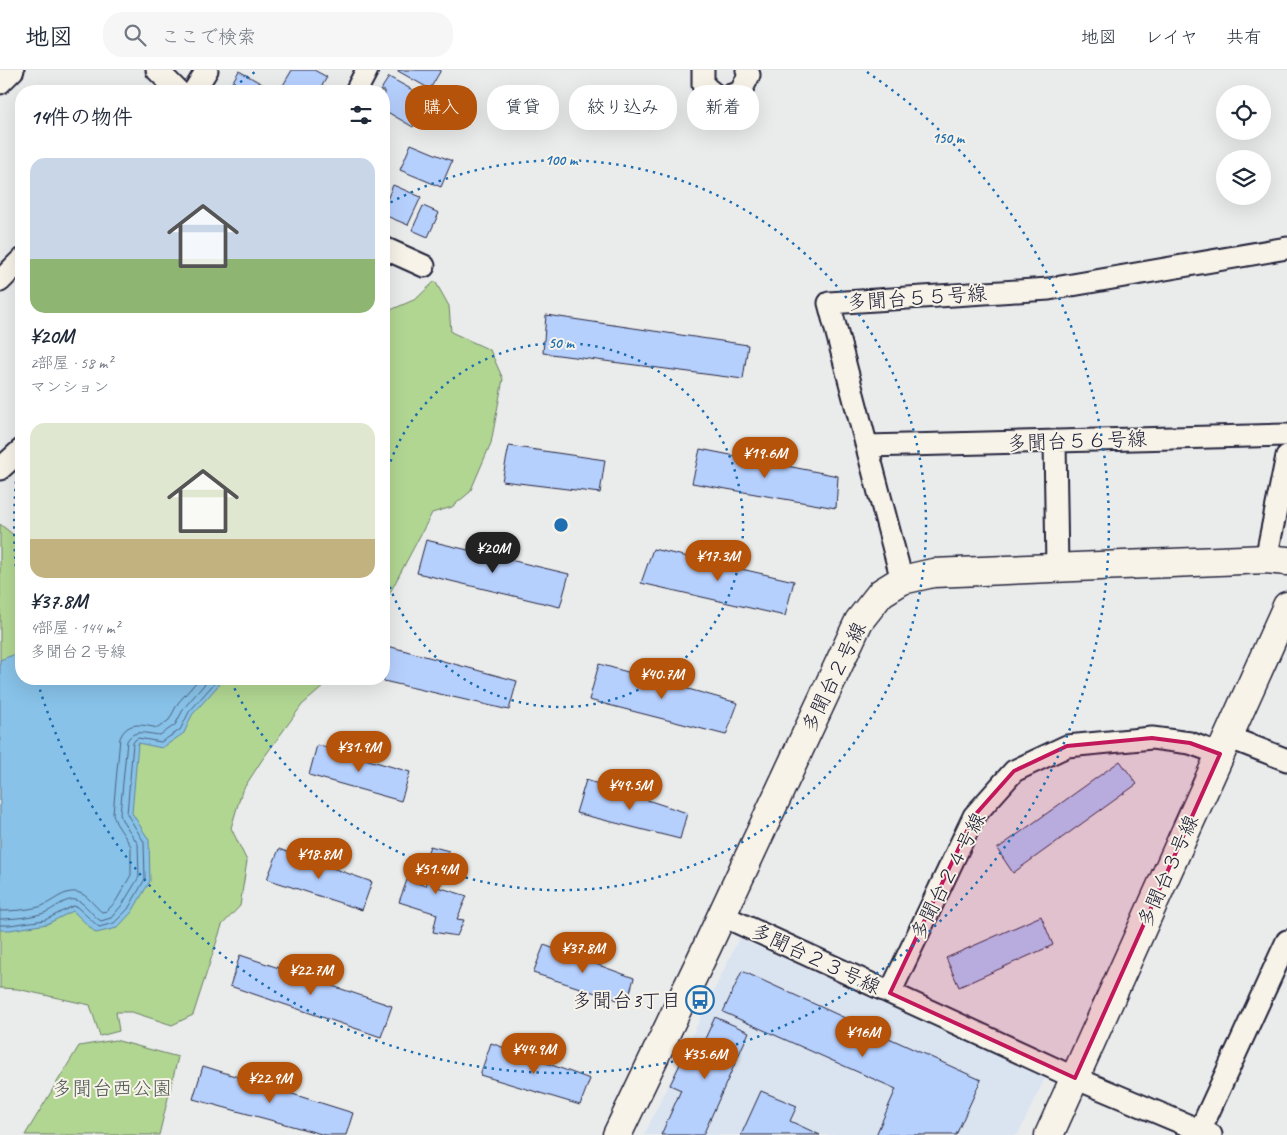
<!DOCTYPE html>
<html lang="ja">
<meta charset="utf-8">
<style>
body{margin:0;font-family:Caveat,"Klee One",sans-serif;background:#f6f6f7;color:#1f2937;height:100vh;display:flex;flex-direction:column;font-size:19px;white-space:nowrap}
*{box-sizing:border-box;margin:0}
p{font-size:16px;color:#747a83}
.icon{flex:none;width:28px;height:28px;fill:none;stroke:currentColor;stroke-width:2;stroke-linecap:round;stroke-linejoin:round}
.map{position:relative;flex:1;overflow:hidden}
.side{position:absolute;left:15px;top:15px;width:375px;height:600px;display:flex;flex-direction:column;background:#fff;border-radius:20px;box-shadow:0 5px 20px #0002}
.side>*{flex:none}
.banner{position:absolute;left:405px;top:15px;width:475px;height:45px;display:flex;gap:10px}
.fabs{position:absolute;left:1216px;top:15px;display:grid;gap:10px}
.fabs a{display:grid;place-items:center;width:55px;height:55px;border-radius:50%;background:#fff;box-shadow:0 5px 20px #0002;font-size:25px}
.price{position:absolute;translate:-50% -42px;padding:0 11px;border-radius:18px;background:#b45309;color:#fff;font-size:16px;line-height:32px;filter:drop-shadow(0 1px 2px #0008)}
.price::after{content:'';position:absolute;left:50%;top:30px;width:15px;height:11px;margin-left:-8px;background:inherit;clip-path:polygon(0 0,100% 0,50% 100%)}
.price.current{background:#222;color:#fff}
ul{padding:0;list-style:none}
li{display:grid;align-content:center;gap:10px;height:265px;padding:0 15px}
li span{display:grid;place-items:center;height:155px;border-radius:15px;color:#555}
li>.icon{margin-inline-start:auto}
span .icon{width:90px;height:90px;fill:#fffc;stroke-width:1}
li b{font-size:21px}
h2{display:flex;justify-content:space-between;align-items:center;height:60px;padding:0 15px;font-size:21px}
.pill{padding:0 18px;border-radius:20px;background:#fff;box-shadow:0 5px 20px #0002;font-size:18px;line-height:45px}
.pill.current{background:#b45309;color:#fff}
header{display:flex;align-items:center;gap:30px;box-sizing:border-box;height:70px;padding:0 25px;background:#fff;border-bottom:1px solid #e0e1e3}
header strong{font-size:24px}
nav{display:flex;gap:28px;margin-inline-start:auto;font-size:18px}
.search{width:350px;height:45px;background:#f6f6f7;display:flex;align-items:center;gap:12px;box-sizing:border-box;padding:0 18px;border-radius:20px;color:#747a83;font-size:19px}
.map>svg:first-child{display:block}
</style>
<header>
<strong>地図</strong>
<div class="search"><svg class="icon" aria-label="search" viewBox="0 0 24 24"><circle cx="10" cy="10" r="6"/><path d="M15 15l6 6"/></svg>ここで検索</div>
<nav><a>地図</a><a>レイヤ</a><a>共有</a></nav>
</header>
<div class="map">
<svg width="1287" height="1065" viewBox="0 0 1287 1065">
<rect width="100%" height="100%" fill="#eaecec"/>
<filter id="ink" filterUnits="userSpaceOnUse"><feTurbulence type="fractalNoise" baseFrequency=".02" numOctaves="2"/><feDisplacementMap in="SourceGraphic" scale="10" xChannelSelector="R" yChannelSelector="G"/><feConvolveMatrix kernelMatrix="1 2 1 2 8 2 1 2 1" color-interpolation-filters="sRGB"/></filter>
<g filter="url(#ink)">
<path fill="#dae4f1" d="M739 868 1045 1008 1018 1065H644Z"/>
<path fill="#b1d692" stroke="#6a7c66" d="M435 211 449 236 451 262 490 280 503 309 491 373 470 422 452 437 432 443 384 534V242H386L416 229Z
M0 454 21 471V609H332L302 635 262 690 242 721 231 758 247 791 240 836 222 855 193 945 172 955 132 942H116L119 961 100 966 90 935 17 919 0 918Z
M115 970 178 987 159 1065H25L79 976Z"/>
<path fill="#88c2e8" stroke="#5f82a3" d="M21 582V609H224L192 645 184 663 162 678 138 673 132 743 149 770 150 811 132 842 117 858 96 863 73 841 47 854 10 860H0V590Z"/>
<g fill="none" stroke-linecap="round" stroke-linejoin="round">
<path stroke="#4b6280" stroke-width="1" d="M0 841C13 841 26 840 39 837 53 833 66 816 82 824 90 828 95 837 102 842L107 841 116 831 131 805V776L116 753 113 744 120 668C128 650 142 655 158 658L169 650 178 633 199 609
M0 849C12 849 32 847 44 843 53 840 66 827 76 830 86 833 92 846 101 851L111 848 122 835 139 807 138 774 122 750 120 744 127 671C134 658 147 664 160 665L175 655 184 638 209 609
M0 855H10L45 850 73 836 77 837 99 857 114 853 128 839 145 809 144 772 127 744 133 673 135 670 138 668 161 672 180 660 189 642 218 609"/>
</g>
<path fill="#b6d0fe" stroke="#22223b" d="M292 0H314L327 7 319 21H290L282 17Z
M398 0H441L430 19 398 1Z
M239 1 264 15 261 21H227Z
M389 7 429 29 413 57 384 40V21H380Z
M384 67 390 70 384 82Z
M411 74 452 91 441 117 400 100Z
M393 115 421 127 408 155 384 145V137Z
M423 136 439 143 428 167 412 160Z
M546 245 748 275 743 309 543 283Z
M509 376 605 390 600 423 502 411Z
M700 379 838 406 836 438 692 413Z
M426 470 569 504 560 537 417 503Z
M653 479 794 511 785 546 641 513Z
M384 575 517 611 509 640 375 609H384Z
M599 594 738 633 726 665 589 630Z
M317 675 410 702 401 731 309 705Z
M1120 691 1137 714 1013 803 997 779Z
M586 710 687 743 680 769 576 743Z
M430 776 449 781 438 817 467 826 457 849 464 850 457 866 433 862 437 844 399 832 407 810 426 816 429 802 422 798Z
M279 779 372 812 362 840 267 809Z
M1041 846 1053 875 959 917 946 888Z
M544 875 634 908 627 933 533 903Z
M240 885 392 936 381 967 230 916Z
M742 901 981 1010 956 1065H876L896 1019 723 942Z
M715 947 749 962 703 1065H661L681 1020 670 1015 682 990 693 995Z
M491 973 590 1009 580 1035 480 1005Z
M203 996 353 1043 346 1065H325L193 1029Z
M761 1021 797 1036 790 1051 820 1065H741Z"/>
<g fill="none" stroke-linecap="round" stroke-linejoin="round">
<defs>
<path id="street" d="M157 0 178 21
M703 0V15L719 28 740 23 749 5 747 0
M0 13 13 0
M194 21 207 0
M356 21 367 0
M384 178 424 196
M0 211 21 190
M1055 371 1057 498
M867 376 1287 365
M0 399 21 380
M1266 489 1287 386
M902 510 829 233 1049 219 1287 178
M1228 667 1287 690
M721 845 1075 1008 1211 1065
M890 923 974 746 1014 701 1067 676 1152 668 1190 673 1220 684
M1198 1065 1287 871"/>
<path id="secondary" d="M617 1065 707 877 859 551 881 523 902 510 933 503 1266 489 1287 491
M1049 1065 1287 536"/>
</defs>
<use href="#street" stroke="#22223b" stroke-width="25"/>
<use href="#secondary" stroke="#22223b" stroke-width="31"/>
<use href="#street" stroke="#f7f3e8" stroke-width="21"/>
<use href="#secondary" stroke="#f7f3e8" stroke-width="28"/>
</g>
</g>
<path fill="#c2185b" fill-opacity="0.2" stroke="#c2185b" stroke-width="4" stroke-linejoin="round" d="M1152 668 1190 673 1220 684 1075 1008 890 923 974 746 1014 701 1067 676Z"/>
<g fill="none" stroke="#1f6fb2" stroke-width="2.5" stroke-dasharray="2.5 5">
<path d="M384 413A182 182 0 1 1 384 497"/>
<path d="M384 136A365 365 0 1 1 230 609"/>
<path d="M21 541A547 547 0 0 1 21 369M228 21A547 547 0 0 1 255 2M867 2A547 547 0 1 1 37 610"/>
</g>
<defs>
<symbol id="bus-ring" viewBox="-11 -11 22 22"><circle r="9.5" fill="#f7f3e8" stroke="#1f6fb2" stroke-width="1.5"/><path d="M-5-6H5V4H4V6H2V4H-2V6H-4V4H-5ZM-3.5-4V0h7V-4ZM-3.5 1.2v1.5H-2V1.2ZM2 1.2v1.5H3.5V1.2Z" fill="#1f6fb2"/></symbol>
</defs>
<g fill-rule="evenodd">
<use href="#bus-ring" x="684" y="914" width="32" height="32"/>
</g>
<g text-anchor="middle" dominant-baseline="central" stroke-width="4" stroke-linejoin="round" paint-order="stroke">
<g font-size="20" fill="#22223b" stroke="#f7f3e8">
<text transform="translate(917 228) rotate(-4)">多聞台５５号線</text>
<text transform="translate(1077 371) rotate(-2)">多聞台５６号線</text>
<text transform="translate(834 607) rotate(-64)">多聞台２号線</text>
<text transform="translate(1168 801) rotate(-66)">多聞台３号線</text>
<text transform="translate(948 806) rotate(-63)">多聞台２４号線</text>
<text transform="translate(816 889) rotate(25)">多聞台２３号線</text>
</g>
<g font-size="20" fill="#22223b" stroke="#f7f3e8" text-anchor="end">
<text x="681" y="930">多聞台3丁目</text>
</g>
<g font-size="20" fill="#4d5855" stroke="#f7f3e8">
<text x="112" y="1018">多聞台西公園</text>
</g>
</g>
<circle cx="561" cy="455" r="8" fill="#1f6fb2" stroke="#f7f3e8" stroke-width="2.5"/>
<g font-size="15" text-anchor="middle" font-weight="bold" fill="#1f6fb2" stroke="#f7f3e8" stroke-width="4" stroke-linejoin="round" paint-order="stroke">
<text x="948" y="73">150 m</text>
<text x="561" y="95">100 m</text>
<text x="561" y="278">50 m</text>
</g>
</svg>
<div class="fabs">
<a><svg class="icon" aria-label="locate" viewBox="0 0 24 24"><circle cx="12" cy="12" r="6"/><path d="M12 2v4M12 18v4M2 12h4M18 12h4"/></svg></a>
<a><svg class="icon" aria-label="layers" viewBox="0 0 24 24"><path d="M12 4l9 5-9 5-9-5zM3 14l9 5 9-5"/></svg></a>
</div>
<b class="price" style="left:765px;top:409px">¥19.6M</b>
<b class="price current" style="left:493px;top:504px">¥20M</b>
<b class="price" style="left:718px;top:512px">¥17.3M</b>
<b class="price" style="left:662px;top:630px">¥40.7M</b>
<b class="price" style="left:359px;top:703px">¥31.9M</b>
<b class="price" style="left:630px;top:741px">¥49.5M</b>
<b class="price" style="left:319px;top:810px">¥18.8M</b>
<b class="price" style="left:436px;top:825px">¥51.4M</b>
<b class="price" style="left:583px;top:904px">¥37.8M</b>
<b class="price" style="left:311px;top:926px">¥22.7M</b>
<b class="price" style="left:863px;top:988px">¥16M</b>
<b class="price" style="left:534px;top:1005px">¥44.9M</b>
<b class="price" style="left:705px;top:1010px">¥35.6M</b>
<b class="price" style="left:270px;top:1034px">¥22.9M</b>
<div class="banner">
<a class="pill current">購入</a>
<a class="pill">賃貸</a>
<a class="pill">絞り込み</a>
<a class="pill">新着</a>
</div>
<section class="side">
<h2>14件の物件<svg class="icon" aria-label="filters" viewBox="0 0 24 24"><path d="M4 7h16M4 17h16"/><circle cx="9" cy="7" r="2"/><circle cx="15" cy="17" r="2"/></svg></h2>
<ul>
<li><span style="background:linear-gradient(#c9d6e8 65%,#8fb573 0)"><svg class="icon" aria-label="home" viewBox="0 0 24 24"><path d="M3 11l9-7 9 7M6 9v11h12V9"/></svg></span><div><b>¥20M</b><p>2部屋 · 58 m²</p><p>マンション</p></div></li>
<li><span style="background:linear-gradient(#dfe7d0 75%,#c2b280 0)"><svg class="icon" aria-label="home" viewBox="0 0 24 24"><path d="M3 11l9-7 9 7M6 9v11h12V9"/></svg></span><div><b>¥37.8M</b><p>4部屋 · 144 m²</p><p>多聞台２号線</p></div></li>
</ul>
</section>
</div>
